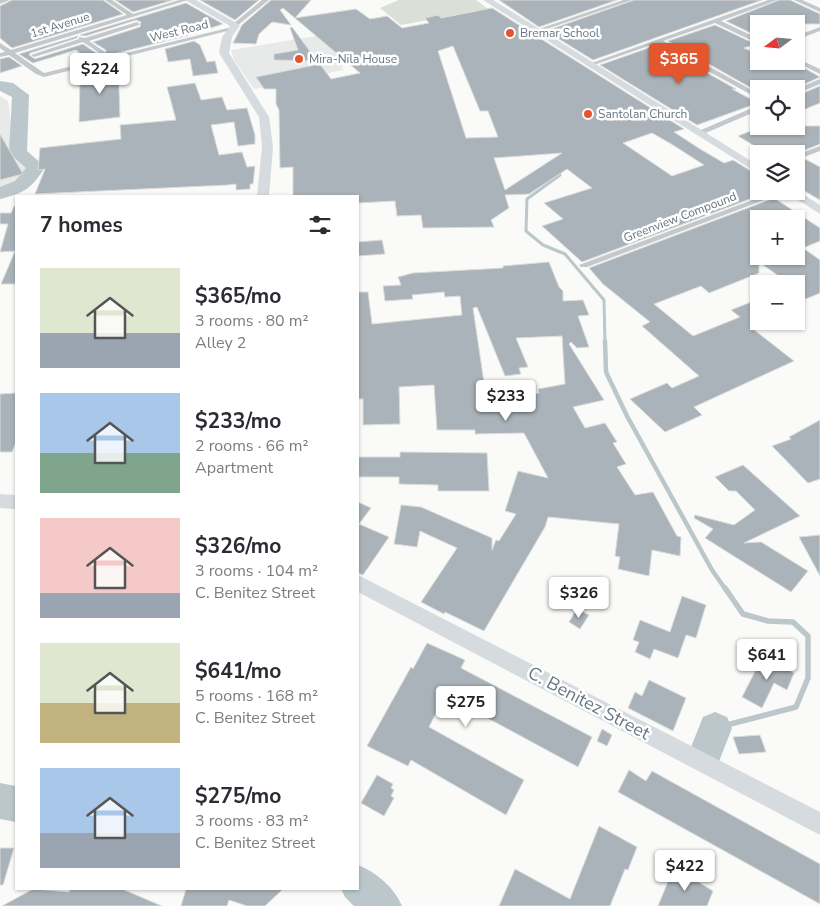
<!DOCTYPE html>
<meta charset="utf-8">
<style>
body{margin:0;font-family:"Nunito Sans",sans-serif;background:#f2f2f3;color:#2b2b33;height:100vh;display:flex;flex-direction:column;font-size:19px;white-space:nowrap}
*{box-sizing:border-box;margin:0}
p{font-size:16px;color:#7c7c81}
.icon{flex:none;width:28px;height:28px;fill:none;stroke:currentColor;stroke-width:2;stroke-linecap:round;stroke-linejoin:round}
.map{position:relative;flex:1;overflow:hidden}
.sheet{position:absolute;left:15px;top:195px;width:344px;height:695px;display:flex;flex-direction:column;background:#fff;border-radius:0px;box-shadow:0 1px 4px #0004}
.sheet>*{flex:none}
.needle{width:32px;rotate:254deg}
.fabs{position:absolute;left:750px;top:15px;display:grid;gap:10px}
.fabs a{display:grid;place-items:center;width:55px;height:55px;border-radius:0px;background:#fff;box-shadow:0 1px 4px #0004;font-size:25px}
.price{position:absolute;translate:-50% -42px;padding:0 11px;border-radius:5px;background:#fff;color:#222;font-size:16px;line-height:32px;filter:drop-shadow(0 1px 2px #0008)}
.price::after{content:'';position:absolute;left:50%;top:30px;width:15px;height:11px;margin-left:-8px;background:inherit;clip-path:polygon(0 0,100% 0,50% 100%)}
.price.current{background:#e4572e;color:#fff}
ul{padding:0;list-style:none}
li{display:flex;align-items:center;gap:15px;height:125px;padding:0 25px}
li span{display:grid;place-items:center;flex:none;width:140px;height:100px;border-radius:0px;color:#555}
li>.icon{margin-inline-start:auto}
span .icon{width:60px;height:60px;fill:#fffc;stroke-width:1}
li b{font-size:21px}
h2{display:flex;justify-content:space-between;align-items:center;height:60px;padding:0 25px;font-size:21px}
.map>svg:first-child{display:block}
</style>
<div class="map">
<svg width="820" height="906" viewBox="0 0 820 906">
<rect width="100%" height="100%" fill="#fafaf8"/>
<path fill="#e8e9e9" d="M322 35 341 54 343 70 254 89 234 60 231 50Z
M0 96 8 101 15 149 19 161 25 162 30 171 25 178 0 187Z"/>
<path fill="#dadfd7" d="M399 0H476L488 9 401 25 380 8Z"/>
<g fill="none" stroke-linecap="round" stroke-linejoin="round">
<path stroke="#bbc7cb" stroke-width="3" d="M558 170 560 175 527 199 526 231 543 245 565 254 604 300 605 343"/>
<path stroke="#bbc7cb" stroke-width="4.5" d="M605 341 606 372 627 416 712 570 726 590"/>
<path stroke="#bbc7cb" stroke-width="5.5" d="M715 728 796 707 808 678V636L793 622 768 621 743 614 725 588"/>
<path fill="#bbc7cb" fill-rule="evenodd" d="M0 81 13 83 29 95 27 151 45 167C32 188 25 193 0 199V187L15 181 26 168 9 153 12 97 0 91Z
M715 712 727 717 732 728 718 764 706 769 694 764 689 752 703 717Z
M0 783 16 786V822L0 819Z
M358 865C377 873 394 887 402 906H354L345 897 341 889H358Z"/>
</g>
<path fill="#aab3b9" stroke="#dcdcda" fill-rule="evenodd" d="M12 0H103L123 14 12 48 0 38V6Z
M115 0H173L133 12Z
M200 0H259L235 20Z
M271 0H311L295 18 356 9 370 19 387 16 402 28 429 23 425 18 438 15 441 18 492 8 684 129 674 132 700 149 724 163 733 160 759 176V191L766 193 582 262 542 226 563 219 544 203 592 188 567 169 529 194 505 195 509 208 491 220 494 227 423 228 421 215 397 216 395 201 358 203V196H293V167L280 168 279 110 276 104V89H264L256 77 320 64 331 79 360 73 283 8 280 10 291 25 272 22 259 34 256 44 233 43 242 25ZM453 46 480 111H488L498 137 466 138 438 51ZM652 133 673 145 704 165 672 176 623 143ZM562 153 505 190 494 158Z
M499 0H617L539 27Z
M634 0H762L593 60 546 31Z
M779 0H790L820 14V24H759V37L726 21Z
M186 3 223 24 186 36 89 60 76 50 33 63 19 54 78 36 77 38 30 53 29 55 35 59 83 44 100 56H105L106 50 93 42 140 27 141 22 136 20 85 36 80 35Z
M715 25 755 44 744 48 759 55V61H792L820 77 794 89H753L668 41Z
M292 27 317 61 274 60V54L298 50 290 28Z
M194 41 200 45 207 62 215 61 218 73 193 76 190 59 168 62 165 49Z
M657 45 736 89H732L758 103 697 125 600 65Z
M9 57 22 66 0 73V59Z
M118 60 120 117 79 122 80 79 86 78V75L108 73 97 66Z
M195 83 201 100 222 97 227 110 247 108 255 135V144L238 146 234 122 211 125 219 155 242 152 247 167 255 166 253 184H250V189L236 190V184L228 185 35 194 45 169 38 170 40 148 121 139 120 125 176 120 167 87Z
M820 86V103L796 113V96Z
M763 126H820V144L795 154H768L738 136Z
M0 134 23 174 0 180Z
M805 159 820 167V200L796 186V162Z
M774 198 820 228V241L803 248 820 260V293L806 299 796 292V284H790L759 262V273L709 293 701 286 654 304 693 336 740 317 731 310 759 299V321L768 323 753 329 794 361 694 407 702 415 665 432 630 399 667 383 672 388 699 376 642 326 650 322 603 284 589 268ZM759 219H796V256H759Z
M14 206H16V284H1L15 251 0 252 8 224H0V213H11Z
M382 240 385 254 358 256V242Z
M549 262 559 287 563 291V301L583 300 589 315 578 316 589 347 577 348 571 342 569 344 604 400 573 407 585 428 605 423 617 442 613 443 626 464 617 467 635 495 653 492 677 536 681 537 680 556 652 550 649 576 618 569 620 557 615 556 619 524 548 517 545 527 484 631 445 612 444 614 421 602 457 548 420 531 417 547 394 544 401 505 421 507 492 538V550L496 540 499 541 516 514 505 511 518 471 548 478 524 433 475 434V430H437L434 385 399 387 400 424 363 425V399H358V292H368L372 324 462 315 460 296 445 297 444 292 412 295 413 299 385 301 383 286 401 285 398 277 413 273 503 268V266ZM477 307 505 376 521 374 519 368 528 367 516 338 562 336 565 384 538 389 539 393 487 403 473 308Z
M16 393V442L12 452H0V394Z
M820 420V479L808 483 772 446 791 439 789 437Z
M400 452 487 453 489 491H438V485L399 484V477H358V457H400Z
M743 465 800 516 744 543 761 542 808 571 791 592 705 538 713 529 694 518 695 515 734 525 755 510 736 491H729L715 477Z
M358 502 371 508 359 524 389 537 363 575 358 573Z
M820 535V576L799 537Z
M682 596 706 605 696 638 686 635 678 658 654 649 650 659 635 652 639 642 633 640 640 620 670 632Z
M577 609 589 615 580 629 569 622Z
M427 643 465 660 461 668 592 737 578 767 445 695 429 727 524 780 506 815 411 760 408 766 367 746 411 667 413 669Z
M763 656 794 673 787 690 774 683 762 708 742 697Z
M649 680 686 698 673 731 628 708 635 692 642 696Z
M602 729 612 735 607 746 597 741Z
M760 735 766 752 739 754 733 737Z
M629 770 646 781 652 771 820 864V904L618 792Z
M377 775 393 784 391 788 394 790 391 796 394 798 384 816 361 803Z
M599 826 637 847 628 870 625 869 610 906H499L515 869 570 899Z
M0 848H14L3 885H0Z
M674 867 713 891 707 906H658Z
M33 889 69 892 70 889H122L162 906H2Z
M186 889H283L265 906H247L229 900 227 906H181Z"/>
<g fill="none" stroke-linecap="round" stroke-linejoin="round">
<path fill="#c3c8cc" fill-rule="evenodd" d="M0 0H10L0 4Z
M105 0H112L133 14 179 0H188L15 53 44 73 232 27 235 29 44 77 36 74 9 55 0 57V53L5 52 0 48V43L11 50 127 15Z
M262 0H269L237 26H233V24Z
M623 0H632L538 32 533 31Z
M768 0H777L721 21 759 39V44L715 23 663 41 759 94V99L657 43 591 66 586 65Z
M794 0H802L820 8V12Z
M137 22 140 24 139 25 89 41 105 52V54H101L83 42 34 57 31 55 79 39V37L85 38Z
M820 27V31L796 40V36Z
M796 58 820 69V74L794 61H796Z
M820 79V84L796 94V89Z
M759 105V110L701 135 694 133Z
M820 146V151L796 160V155Z
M776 191H788L587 267H581L579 265Z"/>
<path fill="#d6dbdf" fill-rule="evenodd" d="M185 0H196L240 25 232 37 229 53 269 117 273 147 269 196H257L262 147 259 117 219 53 222 37 230 26Z
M483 0H493L759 166V174Z
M796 190 820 205V214L784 191Z
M0 494 16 495V509L0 508Z
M358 575 820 812V835L358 592Z"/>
</g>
<g fill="#e4572e" stroke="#fff" stroke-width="2">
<circle cx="510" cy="33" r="5"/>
<circle cx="299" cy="59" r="5"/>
<circle cx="588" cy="114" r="5"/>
</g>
<g text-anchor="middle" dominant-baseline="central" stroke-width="5" stroke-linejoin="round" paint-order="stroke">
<g font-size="12" fill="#657683" stroke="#fff">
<text transform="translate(60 25) rotate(-17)">1st Avenue</text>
<text transform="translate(179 31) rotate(-14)">West Road</text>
<text transform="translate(680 217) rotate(-21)">Greenview Compound</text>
</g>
<g font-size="12" fill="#657683" stroke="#fff" text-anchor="start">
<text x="520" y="33">Bremar School</text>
<text x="309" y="59">Mira-Nila House</text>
<text x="598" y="114">Santolan Church</text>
</g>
<g font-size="18" fill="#657683" stroke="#fff">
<text transform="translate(589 703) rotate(28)">C. Benitez Street</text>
</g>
</g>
</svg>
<div class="fabs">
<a><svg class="needle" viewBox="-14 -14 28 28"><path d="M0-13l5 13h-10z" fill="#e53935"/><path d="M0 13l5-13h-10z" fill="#7c7c81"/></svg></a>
<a><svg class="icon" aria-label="locate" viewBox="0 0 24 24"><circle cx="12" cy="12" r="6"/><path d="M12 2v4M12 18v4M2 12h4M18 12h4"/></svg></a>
<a><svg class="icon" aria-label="layers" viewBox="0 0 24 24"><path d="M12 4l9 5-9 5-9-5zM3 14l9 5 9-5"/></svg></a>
<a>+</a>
<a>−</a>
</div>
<b class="price current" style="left:679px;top:85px">$365</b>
<b class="price" style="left:100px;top:95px">$224</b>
<b class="price" style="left:506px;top:422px">$233</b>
<b class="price" style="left:579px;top:619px">$326</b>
<b class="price" style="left:767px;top:681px">$641</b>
<b class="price" style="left:466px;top:728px">$275</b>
<b class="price" style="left:685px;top:892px">$422</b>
<section class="sheet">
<h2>7 homes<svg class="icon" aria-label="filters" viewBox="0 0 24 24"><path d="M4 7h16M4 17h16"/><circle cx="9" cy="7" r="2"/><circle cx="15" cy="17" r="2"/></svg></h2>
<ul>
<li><span style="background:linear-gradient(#dfe7d0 65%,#9aa5b1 0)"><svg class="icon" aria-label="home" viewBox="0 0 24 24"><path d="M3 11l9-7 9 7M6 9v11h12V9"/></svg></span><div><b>$365/mo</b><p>3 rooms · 80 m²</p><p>Alley 2</p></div></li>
<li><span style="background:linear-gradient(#a9c7e8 60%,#7fa58c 0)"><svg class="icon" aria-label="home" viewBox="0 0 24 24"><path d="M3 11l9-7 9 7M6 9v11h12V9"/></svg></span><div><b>$233/mo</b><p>2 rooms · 66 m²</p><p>Apartment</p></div></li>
<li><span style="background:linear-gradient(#f6c9c9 75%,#9aa5b1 0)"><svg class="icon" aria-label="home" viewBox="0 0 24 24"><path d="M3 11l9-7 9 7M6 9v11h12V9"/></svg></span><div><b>$326/mo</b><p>3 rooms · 104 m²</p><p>C. Benitez Street</p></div></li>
<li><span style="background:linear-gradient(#dfe7d0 60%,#c2b280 0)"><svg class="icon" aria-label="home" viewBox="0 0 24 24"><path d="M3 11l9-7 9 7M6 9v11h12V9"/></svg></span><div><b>$641/mo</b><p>5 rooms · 168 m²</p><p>C. Benitez Street</p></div></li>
<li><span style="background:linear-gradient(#a9c7e8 65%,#9aa5b1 0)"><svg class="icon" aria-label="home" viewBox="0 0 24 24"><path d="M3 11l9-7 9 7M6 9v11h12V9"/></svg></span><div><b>$275/mo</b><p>3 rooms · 83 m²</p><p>C. Benitez Street</p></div></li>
</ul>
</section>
</div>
